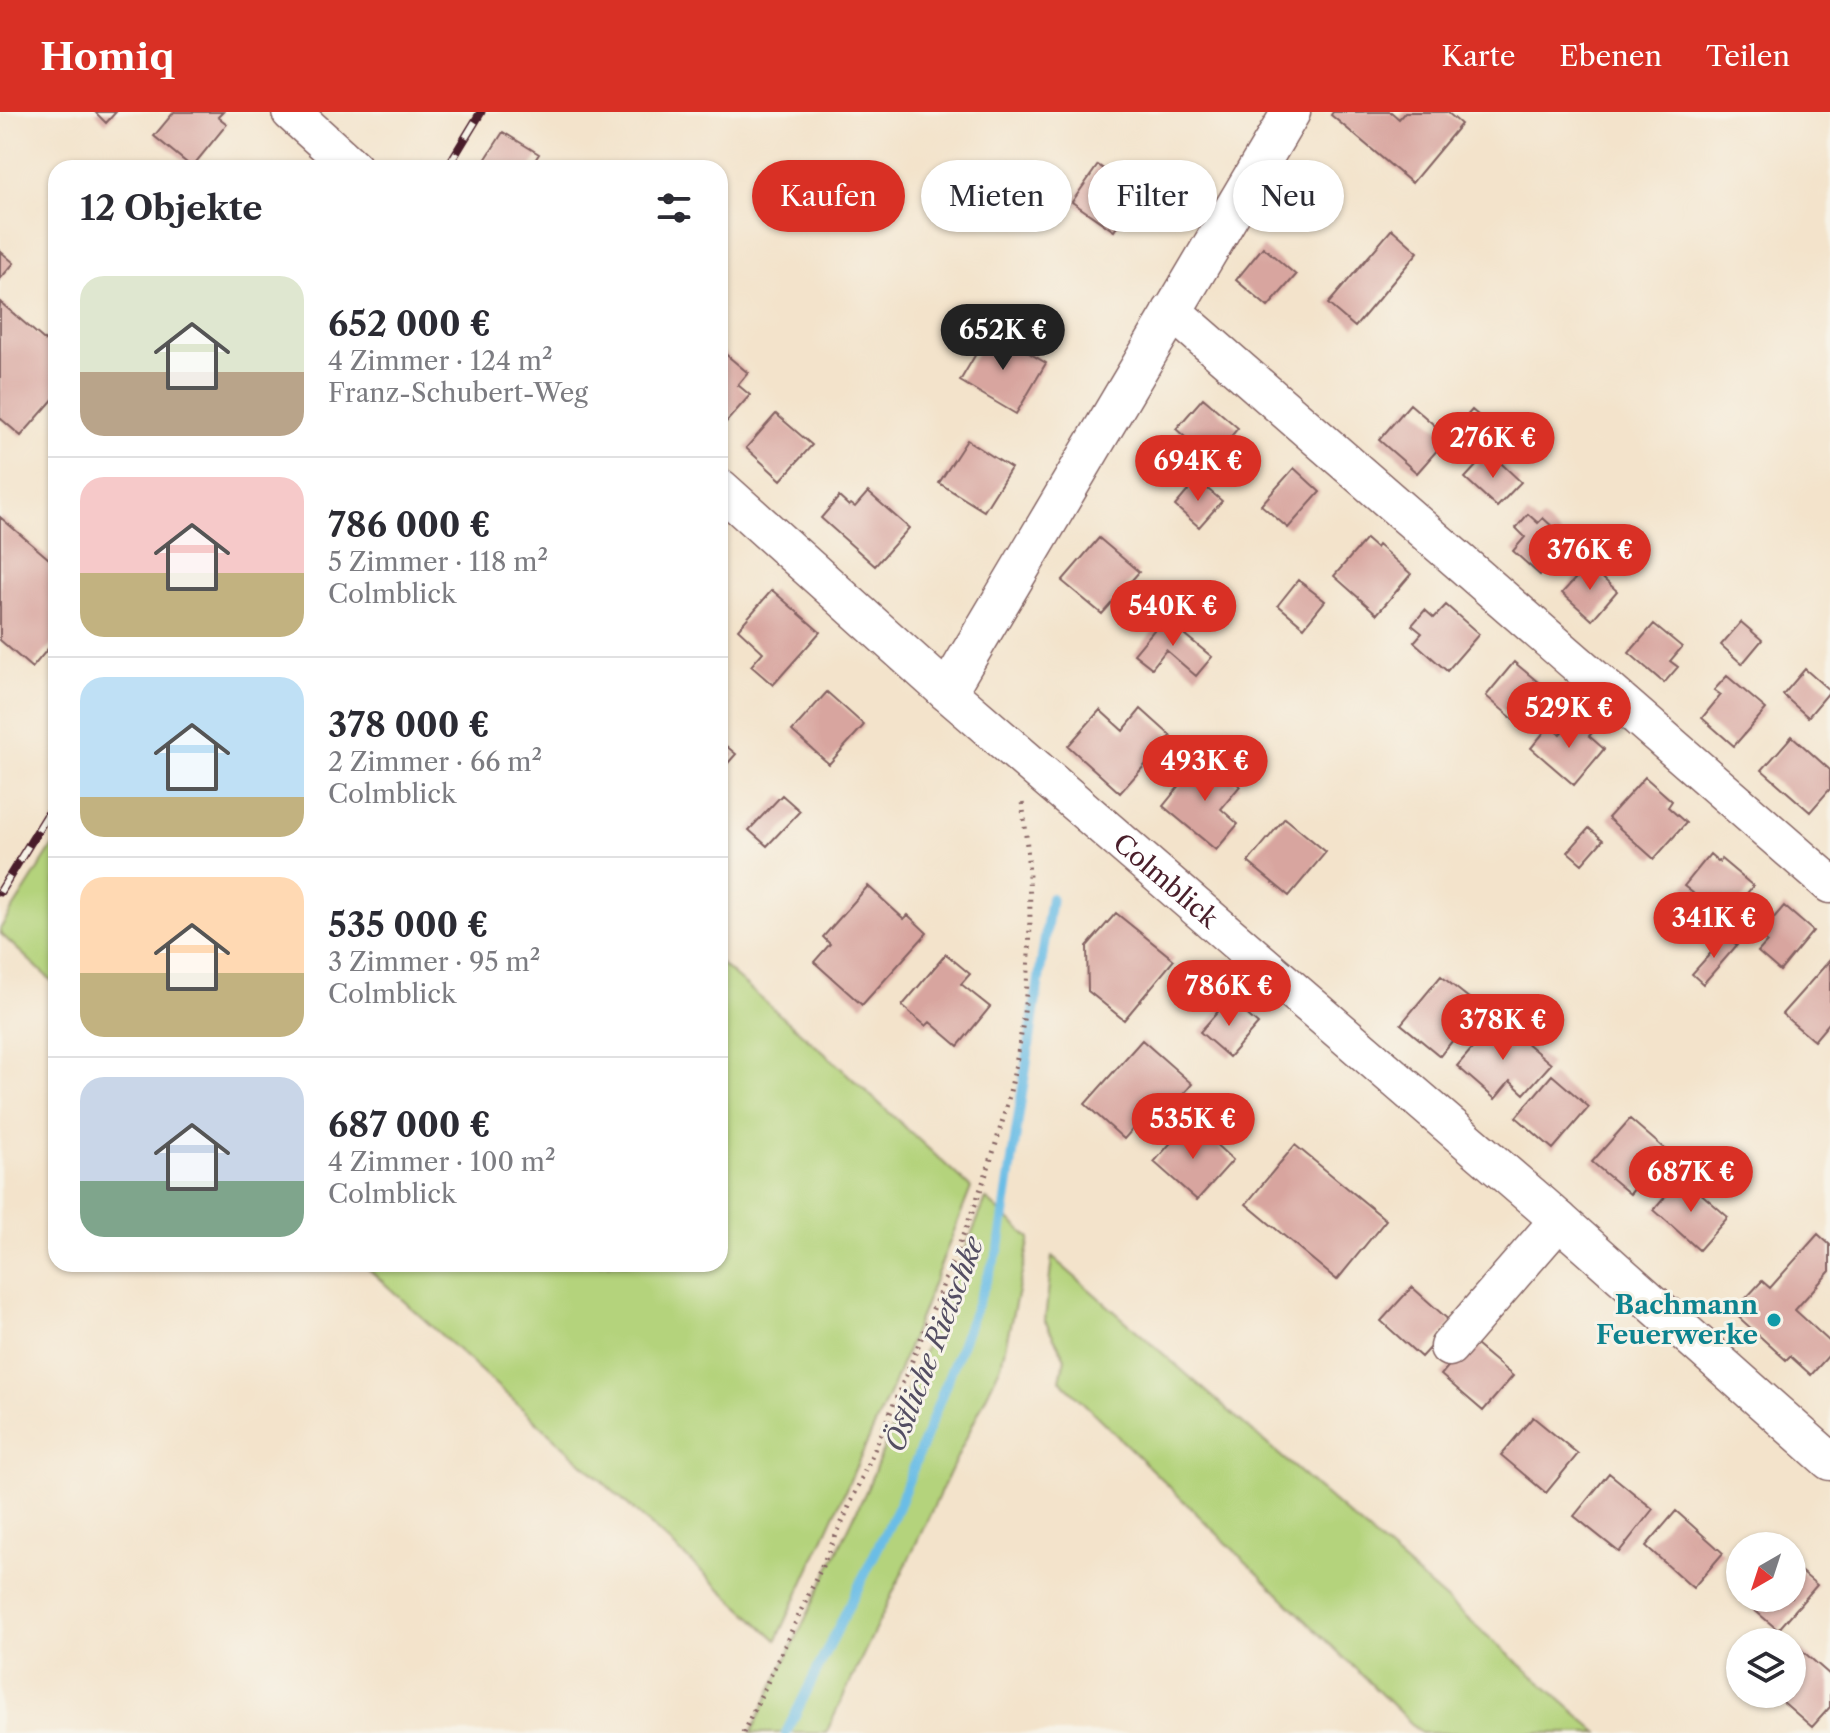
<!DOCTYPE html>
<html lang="de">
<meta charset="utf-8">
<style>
body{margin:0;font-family:"Libre Caslon Text",serif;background:#f7f7f7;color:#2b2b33;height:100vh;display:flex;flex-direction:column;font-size:30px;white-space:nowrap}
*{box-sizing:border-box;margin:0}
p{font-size:26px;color:#7c7c81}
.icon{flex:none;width:44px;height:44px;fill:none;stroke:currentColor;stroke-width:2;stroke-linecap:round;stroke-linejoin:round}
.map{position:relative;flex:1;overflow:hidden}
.details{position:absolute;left:48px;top:48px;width:680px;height:1112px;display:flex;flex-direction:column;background:#fff;border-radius:24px;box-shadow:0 2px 6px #0004}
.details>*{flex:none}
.guide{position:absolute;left:752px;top:48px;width:760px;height:72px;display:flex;gap:16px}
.needle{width:52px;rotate:219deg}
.fabs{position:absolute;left:1726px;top:1420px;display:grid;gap:16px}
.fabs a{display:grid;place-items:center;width:80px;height:80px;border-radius:50%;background:#fff;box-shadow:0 2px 6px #0004;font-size:40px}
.price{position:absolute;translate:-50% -68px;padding:0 18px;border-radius:28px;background:#d93025;color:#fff;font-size:26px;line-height:52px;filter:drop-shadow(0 2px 4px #0008)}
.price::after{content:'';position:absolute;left:50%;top:48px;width:24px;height:18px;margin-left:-12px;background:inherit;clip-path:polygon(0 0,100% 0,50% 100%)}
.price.on{background:#222;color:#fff}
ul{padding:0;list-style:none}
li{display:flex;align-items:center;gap:24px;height:200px;padding:0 32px}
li+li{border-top:2px solid #e1e1e2}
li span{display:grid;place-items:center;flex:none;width:224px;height:160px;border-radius:24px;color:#555}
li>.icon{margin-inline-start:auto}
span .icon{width:96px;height:96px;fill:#fffc;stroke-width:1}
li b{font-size:34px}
h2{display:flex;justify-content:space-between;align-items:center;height:96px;padding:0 32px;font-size:34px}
.pill{padding:0 28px;border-radius:36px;background:#fff;box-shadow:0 2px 6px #0004;font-size:28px;line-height:72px}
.pill.on{background:#d93025;color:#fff}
header{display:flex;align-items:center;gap:48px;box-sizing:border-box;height:112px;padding:0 40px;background:#d93025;color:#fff}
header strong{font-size:38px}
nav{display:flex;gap:44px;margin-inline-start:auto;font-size:28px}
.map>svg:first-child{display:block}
</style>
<header>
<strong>Homiq</strong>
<nav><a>Karte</a><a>Ebenen</a><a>Teilen</a></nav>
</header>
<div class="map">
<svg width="1830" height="1621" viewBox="0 0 1830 1621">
<rect width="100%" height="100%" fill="#f7f3e8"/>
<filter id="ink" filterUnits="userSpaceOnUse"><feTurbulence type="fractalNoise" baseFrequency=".0125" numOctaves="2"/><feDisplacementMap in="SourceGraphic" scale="16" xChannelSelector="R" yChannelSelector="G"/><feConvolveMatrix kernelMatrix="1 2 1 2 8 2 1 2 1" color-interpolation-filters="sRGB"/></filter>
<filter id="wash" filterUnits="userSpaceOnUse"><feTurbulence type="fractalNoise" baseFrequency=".006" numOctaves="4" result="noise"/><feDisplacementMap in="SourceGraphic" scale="32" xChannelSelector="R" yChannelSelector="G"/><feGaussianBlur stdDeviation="1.8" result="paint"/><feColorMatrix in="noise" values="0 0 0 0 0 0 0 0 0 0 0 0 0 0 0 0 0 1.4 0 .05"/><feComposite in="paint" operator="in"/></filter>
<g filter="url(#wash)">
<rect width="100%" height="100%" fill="#f3e3cb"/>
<path fill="#b4d37b" stroke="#7f7953" stroke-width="2" d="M56 729V873L0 821V817Z
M720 851 830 946 971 1076 892 1276 777 1528 363 1152H720Z
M986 1087 1030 1126 1001 1253 826 1621H751L867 1377Z
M1052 1145 1599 1621H1421L1060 1268 1065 1246 1045 1209Z"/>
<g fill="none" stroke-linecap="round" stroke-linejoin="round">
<path stroke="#6abde6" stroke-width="10" d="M786 1621 898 1395 999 1136 1051 786"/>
</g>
<g id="blocks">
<path fill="#d8a59f" d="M95 0H116L106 11Z
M174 0H223L218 5 227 12 192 55 154 24Z
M1333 0H1391L1399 7 1405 0H1447L1461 12 1412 71 1331 3Z
M503 20 539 42 530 56H480Z
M1098 53 1139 82 1114 119 1072 90Z
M1392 117 1418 140 1355 215 1328 192Z
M1263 135 1296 163 1268 195 1236 168Z
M0 139 14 151 0 167Z
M0 190 56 238V284L21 324 0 306Z
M990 218 1046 251 1016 302 960 269Z
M723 240 748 261 738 273 750 283 720 317V244Z
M1203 286 1238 316 1211 348 1176 317Z
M1410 292 1448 325 1472 298 1485 309 1460 338 1447 327 1417 361 1379 328Z
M776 302 812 333 781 368 746 336Z
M967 328 1011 356 984 399 939 371Z
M1489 340 1521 370 1497 395 1465 366Z
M1294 356 1320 380 1288 416 1261 393Z
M1197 368 1222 389 1199 415 1175 394Z
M868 380 909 416 875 454 821 406 839 385 849 394 851 392 855 395Z
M1528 402 1538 411 1543 406 1570 431 1540 463 1513 439 1525 425 1516 416Z
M0 405 56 453V527L32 556 0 528Z
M1099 426 1139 460 1102 502 1062 469Z
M1366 427 1376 436 1378 433 1411 462 1377 502 1334 464Z
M1588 453 1617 479 1592 508 1562 481Z
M1298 468 1325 489 1304 515 1278 493Z
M772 478 820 520 773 573 751 554 763 540 738 517Z
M1446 493 1479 522 1447 559 1414 530 1422 521 1412 513 1425 498 1434 506Z
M1164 506 1212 545 1196 564 1166 538 1152 556 1134 542Z
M1741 510 1762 528 1742 552 1721 533Z
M1654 512 1682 535 1670 549 1678 555 1664 571 1629 541Z
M1514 550 1538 570 1530 579 1548 594 1527 619 1486 584Z
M1805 557 1830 579 1808 605 1783 583Z
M1727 564 1766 597 1734 634 1702 606 1721 583 1714 578Z
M827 580 864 613 829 652 792 619Z
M1141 597 1171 624 1120 681 1068 634 1100 598 1123 619Z
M1576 604 1593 620 1589 624 1604 637 1574 673 1531 636 1550 613 1560 622Z
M1792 624 1830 658V677L1810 700 1762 658Z
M720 629 736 642 720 660Z
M1203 645 1240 674 1221 697 1238 712 1216 738 1163 694Z
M1645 665 1672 689 1668 695 1686 711 1654 747 1608 706Z
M782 683 800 699 767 734 749 718Z
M1285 706 1326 740 1289 784 1248 750Z
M1589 716 1603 728 1582 752 1568 740Z
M1710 742 1719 750 1721 747 1753 774 1722 812 1689 785 1693 781 1684 774Z
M868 774 904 807 908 803 927 821 862 893 814 850 830 832 823 825Z
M1784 794 1813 819 1780 859 1758 840 1767 830 1751 816 1764 801 1772 808Z
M1116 801 1174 848 1124 908 1088 879 1087 834Z
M1726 824 1737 833 1703 872 1692 862Z
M946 842 970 862 961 872 990 895 958 934 930 910 926 914 902 894Z
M1830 848V910L1814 929 1782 902Z
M1441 864 1480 895 1440 944 1401 912Z
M1229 887 1258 912 1229 945 1200 920Z
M1498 907 1551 952 1524 982 1510 969 1495 987 1457 954Z
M1142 928 1192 972 1158 1012 1147 1001 1124 1027 1085 992Z
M1552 963 1589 995 1553 1037 1516 1005Z
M1630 1007 1667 1039 1630 1082 1592 1050Z
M1190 1009 1233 1048 1197 1088 1154 1050Z
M1295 1033 1386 1108 1337 1168 1246 1092Z
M1682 1065 1728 1105 1699 1138 1654 1098Z
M1818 1122 1830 1133V1159L1795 1198 1830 1230V1242L1811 1263 1790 1244 1786 1248 1733 1200 1762 1169 1770 1176Z
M1412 1175 1452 1211 1421 1245 1381 1209Z
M1470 1228 1513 1264 1483 1299 1441 1263Z
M1533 1305 1578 1342 1546 1381 1501 1343Z
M1609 1361 1653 1397 1619 1440 1574 1404Z
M1676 1399 1723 1441 1693 1476 1646 1434Z
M1792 1452 1817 1473 1778 1518 1752 1496 1757 1489 1754 1486H1792Z
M1799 1536 1830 1563V1595L1812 1615 1774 1582H1792V1544Z"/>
</g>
</g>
<g filter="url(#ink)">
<use href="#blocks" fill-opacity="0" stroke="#856463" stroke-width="2"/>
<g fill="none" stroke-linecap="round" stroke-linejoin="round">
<defs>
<g id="minor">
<path d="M291 0 353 56"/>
<path d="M1172 199 1830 772"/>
<path id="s1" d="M720 376 947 580 1543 1094 1830 1349"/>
<path d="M947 580 1291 0"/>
<path d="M1449 1235 1559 1108"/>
</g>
</defs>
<use href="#minor" stroke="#856463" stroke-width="41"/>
<path stroke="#856463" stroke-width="5" stroke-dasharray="2 6" stroke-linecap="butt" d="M743 1621C806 1490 868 1358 922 1224 950 1154 981 1086 1001 1014 1031 910 1037 797 1022 690"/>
<use href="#minor" stroke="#fff" stroke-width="38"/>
<defs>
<path id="rail" d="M447 56 481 0
M0 780 56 689"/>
</defs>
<use href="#rail" stroke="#4a1f2b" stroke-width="9"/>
<use href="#rail" stroke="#f7f3e8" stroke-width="6" stroke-dasharray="18" stroke-linecap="butt"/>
</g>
</g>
<circle fill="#0f9aa8" stroke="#f7f3e8" stroke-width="3" cx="1774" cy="1208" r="8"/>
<g text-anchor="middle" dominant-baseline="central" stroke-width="6" stroke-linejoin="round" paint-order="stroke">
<g font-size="26" fill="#4a1f2b" stroke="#f7f3e8">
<text stroke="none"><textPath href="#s1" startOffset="594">Colmblick</textPath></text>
</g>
<g font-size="26" font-weight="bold" fill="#0d838f" stroke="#f7f3e8" text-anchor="end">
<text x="1758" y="1193">Bachmann<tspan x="1758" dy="30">Feuerwerke</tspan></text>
</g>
<g font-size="28" font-style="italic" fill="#544e63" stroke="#f7f3e8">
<text transform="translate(934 1232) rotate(-69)">Östliche Rietschke</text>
</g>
</g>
</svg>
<div class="fabs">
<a><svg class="needle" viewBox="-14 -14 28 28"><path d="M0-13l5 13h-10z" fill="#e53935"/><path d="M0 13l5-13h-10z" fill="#7c7c81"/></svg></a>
<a><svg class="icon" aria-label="layers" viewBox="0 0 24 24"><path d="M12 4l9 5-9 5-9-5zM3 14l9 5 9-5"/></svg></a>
</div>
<b class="price on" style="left:1003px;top:260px">652K €</b>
<b class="price" style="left:1493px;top:368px">276K €</b>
<b class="price" style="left:1198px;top:391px">694K €</b>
<b class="price" style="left:1590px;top:480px">376K €</b>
<b class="price" style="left:1173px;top:536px">540K €</b>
<b class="price" style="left:1569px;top:638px">529K €</b>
<b class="price" style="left:1205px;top:691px">493K €</b>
<b class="price" style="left:1714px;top:848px">341K €</b>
<b class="price" style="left:1229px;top:916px">786K €</b>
<b class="price" style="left:1503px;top:950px">378K €</b>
<b class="price" style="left:1193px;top:1049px">535K €</b>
<b class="price" style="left:1691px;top:1102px">687K €</b>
<div class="guide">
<a class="pill on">Kaufen</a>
<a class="pill">Mieten</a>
<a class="pill">Filter</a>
<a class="pill">Neu</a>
</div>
<section class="details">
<h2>12 Objekte<svg class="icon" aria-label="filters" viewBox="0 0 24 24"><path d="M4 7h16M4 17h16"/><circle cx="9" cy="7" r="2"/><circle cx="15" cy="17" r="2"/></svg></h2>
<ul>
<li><span style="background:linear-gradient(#dfe7d0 60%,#b9a48a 0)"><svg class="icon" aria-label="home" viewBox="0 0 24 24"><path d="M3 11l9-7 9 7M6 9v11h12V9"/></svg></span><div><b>652 000 €</b><p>4 Zimmer · 124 m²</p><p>Franz-Schubert-Weg</p></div></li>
<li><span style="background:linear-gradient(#f6c9c9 60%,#c2b280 0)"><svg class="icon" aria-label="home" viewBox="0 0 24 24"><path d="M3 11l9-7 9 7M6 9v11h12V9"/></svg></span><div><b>786 000 €</b><p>5 Zimmer · 118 m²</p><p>Colmblick</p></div></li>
<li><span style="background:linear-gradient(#bfe0f5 75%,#c2b280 0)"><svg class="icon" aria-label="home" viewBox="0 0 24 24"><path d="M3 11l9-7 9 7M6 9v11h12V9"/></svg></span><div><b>378 000 €</b><p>2 Zimmer · 66 m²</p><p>Colmblick</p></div></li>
<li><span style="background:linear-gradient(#ffd9b3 60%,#c2b280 0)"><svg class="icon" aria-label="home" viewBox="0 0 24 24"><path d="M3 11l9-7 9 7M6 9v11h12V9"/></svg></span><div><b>535 000 €</b><p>3 Zimmer · 95 m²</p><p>Colmblick</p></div></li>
<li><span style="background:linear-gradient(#c9d6e8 65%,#7fa58c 0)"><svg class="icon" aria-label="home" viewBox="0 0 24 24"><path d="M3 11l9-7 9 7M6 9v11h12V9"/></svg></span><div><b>687 000 €</b><p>4 Zimmer · 100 m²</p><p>Colmblick</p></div></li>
</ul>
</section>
</div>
